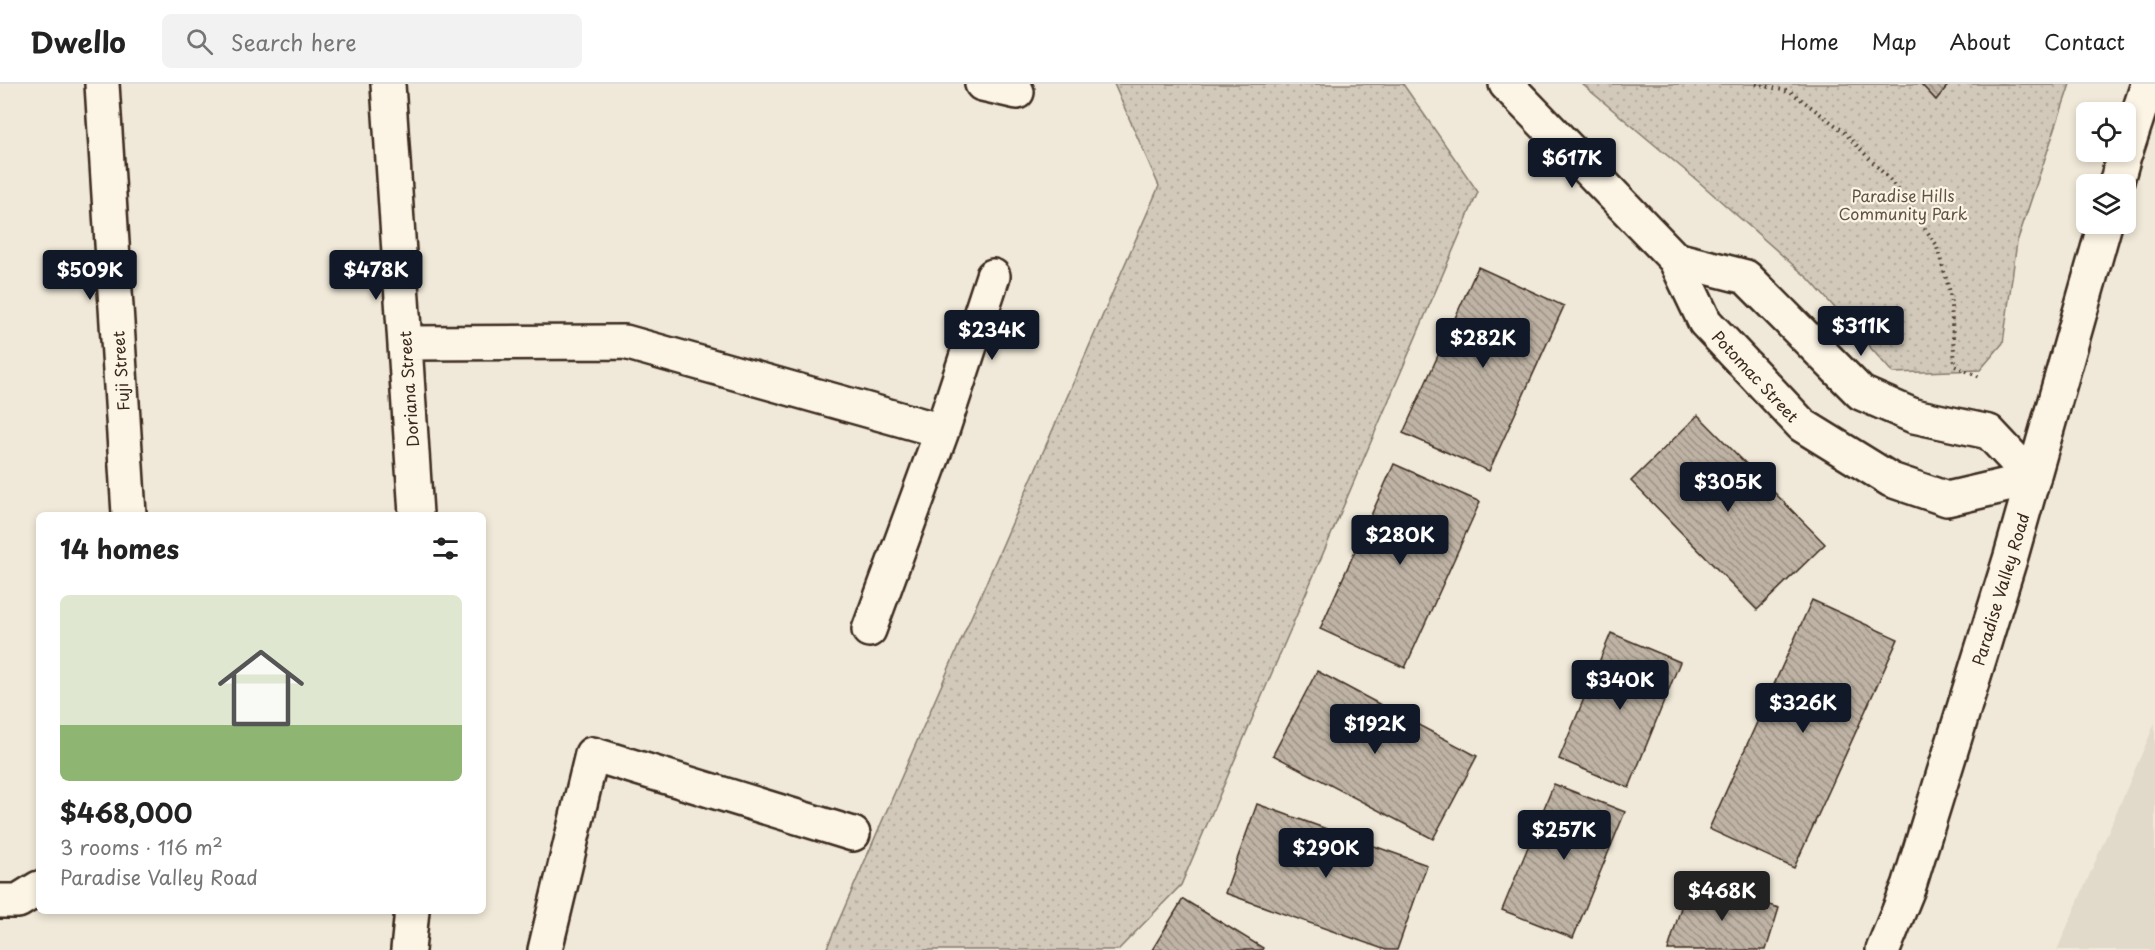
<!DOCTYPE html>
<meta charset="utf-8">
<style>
body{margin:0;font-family:"Playpen Sans",sans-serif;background:#f2f2f2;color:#222;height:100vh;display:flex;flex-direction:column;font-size:22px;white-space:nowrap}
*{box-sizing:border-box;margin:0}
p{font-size:20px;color:#767676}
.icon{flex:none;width:33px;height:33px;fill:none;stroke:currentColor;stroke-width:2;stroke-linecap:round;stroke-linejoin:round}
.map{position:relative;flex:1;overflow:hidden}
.panel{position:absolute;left:36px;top:428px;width:450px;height:402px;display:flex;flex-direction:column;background:#fff;border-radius:9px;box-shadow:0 3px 9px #0003}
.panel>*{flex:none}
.buttons{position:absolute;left:2076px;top:18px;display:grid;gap:12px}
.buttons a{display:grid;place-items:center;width:60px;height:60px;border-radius:9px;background:#fff;box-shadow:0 3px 9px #0003;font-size:30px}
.price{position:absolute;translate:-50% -51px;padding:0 14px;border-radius:6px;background:#111827;color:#fff;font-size:20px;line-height:39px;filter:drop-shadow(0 2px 3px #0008)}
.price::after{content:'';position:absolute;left:50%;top:36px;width:18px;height:14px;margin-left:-9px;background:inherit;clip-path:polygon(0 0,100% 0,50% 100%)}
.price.current{background:#222;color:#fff}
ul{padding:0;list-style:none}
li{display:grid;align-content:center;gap:12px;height:318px;padding:0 24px}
li span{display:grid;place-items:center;height:186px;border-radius:9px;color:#555}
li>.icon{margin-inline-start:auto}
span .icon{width:108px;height:108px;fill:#fffc;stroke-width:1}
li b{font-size:26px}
h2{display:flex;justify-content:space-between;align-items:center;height:72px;padding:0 24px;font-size:26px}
header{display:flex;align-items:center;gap:36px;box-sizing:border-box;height:84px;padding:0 30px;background:#fff;border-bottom:2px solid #e0e0e0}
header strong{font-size:28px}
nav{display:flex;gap:33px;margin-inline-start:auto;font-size:21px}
.search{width:420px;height:54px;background:#f2f2f2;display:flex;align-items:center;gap:15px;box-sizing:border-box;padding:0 21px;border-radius:9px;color:#767676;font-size:22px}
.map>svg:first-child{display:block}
</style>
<header>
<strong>Dwello</strong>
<div class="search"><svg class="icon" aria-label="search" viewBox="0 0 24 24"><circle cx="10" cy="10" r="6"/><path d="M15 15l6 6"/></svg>Search here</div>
<nav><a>Home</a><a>Map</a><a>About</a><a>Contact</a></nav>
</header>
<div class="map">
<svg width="2155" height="866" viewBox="0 0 2155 866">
<defs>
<pattern id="green-dots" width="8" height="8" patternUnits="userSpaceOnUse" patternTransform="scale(1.5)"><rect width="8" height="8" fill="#d2c9ba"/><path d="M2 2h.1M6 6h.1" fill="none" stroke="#b5ad9f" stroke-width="1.8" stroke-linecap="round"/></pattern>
<pattern id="building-back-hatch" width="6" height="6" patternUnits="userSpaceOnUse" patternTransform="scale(1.5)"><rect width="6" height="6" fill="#beb3a4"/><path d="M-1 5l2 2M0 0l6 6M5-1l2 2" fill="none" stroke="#9c9285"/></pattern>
</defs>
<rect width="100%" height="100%" fill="#f0e9d9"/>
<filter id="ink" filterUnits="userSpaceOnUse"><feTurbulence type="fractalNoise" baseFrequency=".0167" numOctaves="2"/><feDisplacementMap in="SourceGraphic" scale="12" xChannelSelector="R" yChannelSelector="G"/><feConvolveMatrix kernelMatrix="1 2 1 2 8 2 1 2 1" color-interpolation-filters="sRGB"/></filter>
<g filter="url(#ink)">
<path fill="#e1d9c9" d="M2155 639V866H2057Z"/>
<path fill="url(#green-dots)" stroke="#867a6c" stroke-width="1.5" d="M1114 0H1403L1478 108 1181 801 1118 866H826L1159 102Z
M1582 0H2070L2017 158 2003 259 1980 286 1893 289 1809 195 1699 98Z"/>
<path fill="url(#building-back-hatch)" stroke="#3b2a1e" stroke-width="1.5" d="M1921 0H1949L1936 16Z
M1478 183 1564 222 1489 387 1403 349Z
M1698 331 1825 460 1757 526 1631 397Z
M1394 380 1480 418 1405 584 1320 545Z
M1812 516 1898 555 1794 784 1709 745Z
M1611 549 1680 578 1629 704 1559 675Z
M1317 587 1477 672 1433 755 1273 671Z
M1554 700 1625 728 1573 854 1502 826Z
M1257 720 1427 781 1397 866H1386L1225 809Z
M1689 797 1779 824 1766 866H1668Z
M1183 815 1263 864 1262 866H1152Z"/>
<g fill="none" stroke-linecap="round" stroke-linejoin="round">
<defs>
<path id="minor" d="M102 0 129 430
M388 0 416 430
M982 0 1017 8
M1506 0 1675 175 1705 238 1802 341 1891 396 1947 415 2033 395
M1675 175 1746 193 1861 309 1914 332 1989 348 2033 395
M405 259 625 258 942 347 869 546
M942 347 993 192
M0 817H18L39 804
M408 866 412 826
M545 866 592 670 853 750"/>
<path id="major" d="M2126 67 2148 0
M2116 100 2125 68
M1883 866 1909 802 2011 472 2105 140"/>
</defs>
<use href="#minor" stroke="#3b2a1e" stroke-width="38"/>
<use href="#major" stroke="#3b2a1e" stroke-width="38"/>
<path stroke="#3b2a1e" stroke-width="4" stroke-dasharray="1.5 4.5" stroke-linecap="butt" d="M1756 0 1791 8 1843 47 1891 97 1936 160 1950 208 1955 282 1980 293"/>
<use href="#minor" stroke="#fcf5e5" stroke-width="33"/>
<use href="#major" stroke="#fcf5e5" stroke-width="33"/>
</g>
</g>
<g text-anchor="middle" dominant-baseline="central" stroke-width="4.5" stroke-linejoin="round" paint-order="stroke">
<g font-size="16" fill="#615245" stroke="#fcf5e5">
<text x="1903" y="111">Paradise Hills<tspan x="1903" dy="18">Community Park</tspan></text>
</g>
<g font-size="16" fill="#3b2a1e" stroke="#fcf5e5">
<text transform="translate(120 287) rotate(-94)">Fuji Street</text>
<text transform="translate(1756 292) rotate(47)">Potomac Street</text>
<text transform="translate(408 305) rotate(-94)">Doriana Street</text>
<text transform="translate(2000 505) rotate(-73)">Paradise Valley Road</text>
</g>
</g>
</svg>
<div class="buttons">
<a><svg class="icon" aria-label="locate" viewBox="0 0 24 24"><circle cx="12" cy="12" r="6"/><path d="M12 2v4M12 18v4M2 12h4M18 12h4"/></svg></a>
<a><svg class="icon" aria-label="layers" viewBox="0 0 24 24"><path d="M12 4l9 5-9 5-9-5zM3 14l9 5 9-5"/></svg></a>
</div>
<b class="price" style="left:1572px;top:105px">$617K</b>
<b class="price" style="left:90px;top:217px">$509K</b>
<b class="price" style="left:376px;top:217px">$478K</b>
<b class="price" style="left:1861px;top:273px">$311K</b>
<b class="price" style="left:992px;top:277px">$234K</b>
<b class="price" style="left:1483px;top:285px">$282K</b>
<b class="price" style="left:1728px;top:429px">$305K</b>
<b class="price" style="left:1400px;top:482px">$280K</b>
<b class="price" style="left:1620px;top:627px">$340K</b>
<b class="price" style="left:1803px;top:650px">$326K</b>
<b class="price" style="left:1375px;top:671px">$192K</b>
<b class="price" style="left:1564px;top:777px">$257K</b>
<b class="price" style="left:1326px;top:795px">$290K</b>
<b class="price current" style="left:1722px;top:838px">$468K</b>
<section class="panel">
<h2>14 homes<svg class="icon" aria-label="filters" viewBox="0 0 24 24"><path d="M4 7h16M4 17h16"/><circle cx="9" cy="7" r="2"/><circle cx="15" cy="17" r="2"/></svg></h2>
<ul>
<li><span style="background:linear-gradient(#dfe7d0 70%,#8fb573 0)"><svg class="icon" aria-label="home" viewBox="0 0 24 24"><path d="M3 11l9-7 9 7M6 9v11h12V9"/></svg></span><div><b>$468,000</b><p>3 rooms · 116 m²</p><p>Paradise Valley Road</p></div></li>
</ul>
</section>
</div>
